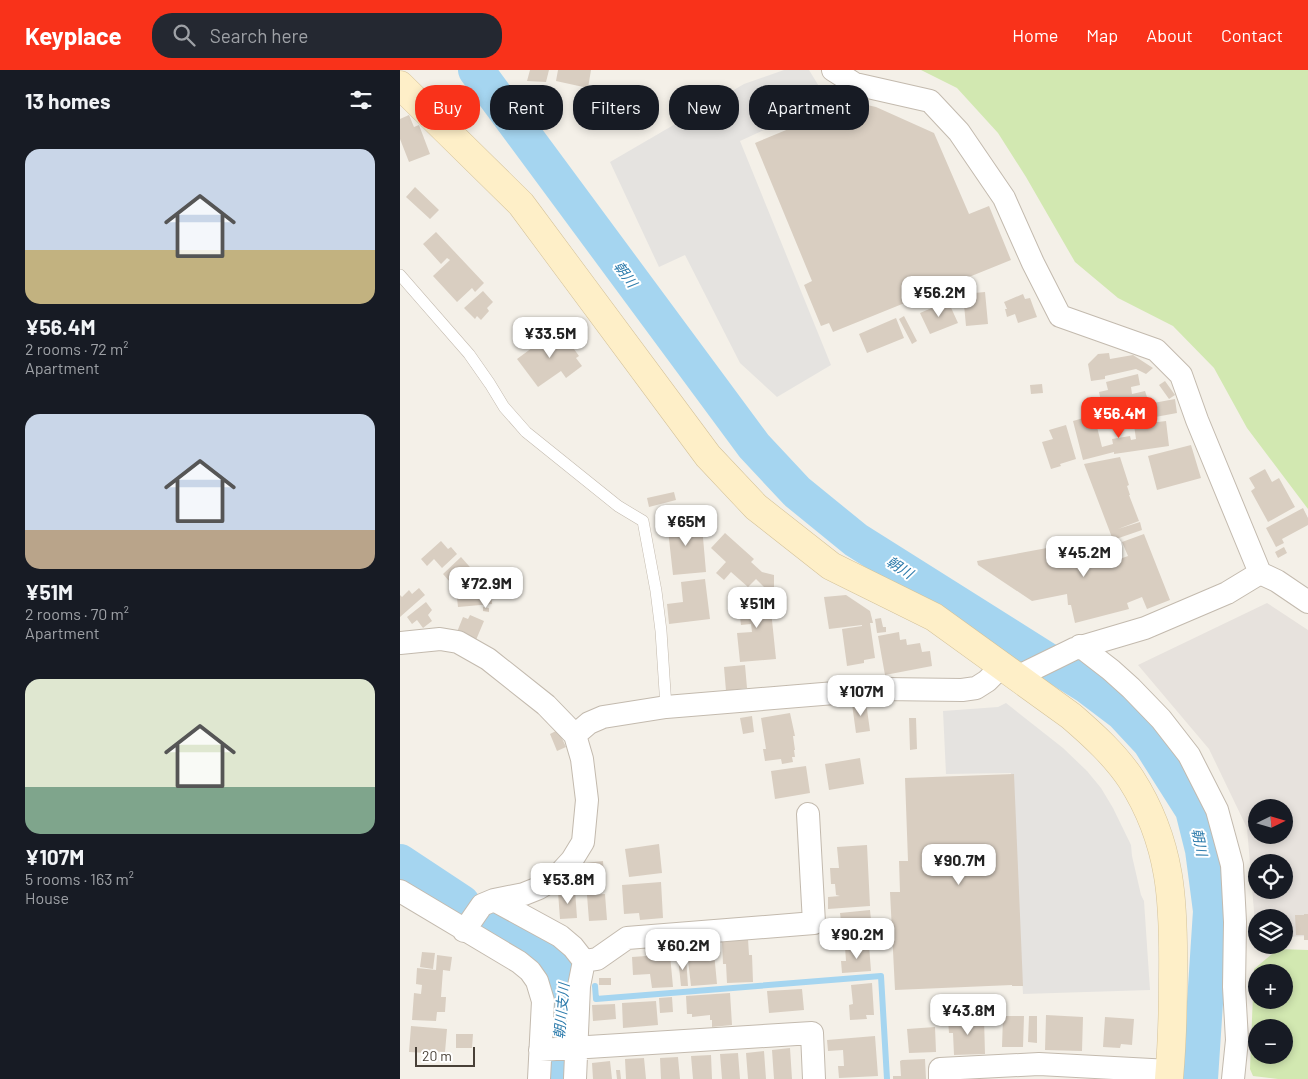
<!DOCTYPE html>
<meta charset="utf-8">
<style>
body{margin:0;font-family:Barlow,"Noto Sans JP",sans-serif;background:#242831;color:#f1f3f6;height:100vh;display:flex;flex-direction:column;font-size:19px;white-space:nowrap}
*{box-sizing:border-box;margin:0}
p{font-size:16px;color:#9ea1a6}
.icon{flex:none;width:28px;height:28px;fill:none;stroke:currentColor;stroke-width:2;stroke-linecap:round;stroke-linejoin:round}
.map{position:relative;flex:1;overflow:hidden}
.panel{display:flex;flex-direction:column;background:#171b24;width:400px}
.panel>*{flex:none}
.top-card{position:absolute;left:15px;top:15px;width:475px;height:45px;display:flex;gap:10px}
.needle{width:32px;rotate:85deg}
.buttons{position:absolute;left:848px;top:729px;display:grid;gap:10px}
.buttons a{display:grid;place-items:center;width:45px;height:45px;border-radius:50%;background:#171b24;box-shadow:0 2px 8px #0003;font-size:25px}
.scale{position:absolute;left:15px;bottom:12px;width:60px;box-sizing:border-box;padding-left:5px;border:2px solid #484037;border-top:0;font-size:14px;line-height:18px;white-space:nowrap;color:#484037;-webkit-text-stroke:4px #fff;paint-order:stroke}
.price{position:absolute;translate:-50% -42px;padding:0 11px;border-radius:10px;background:#fff;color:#222;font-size:16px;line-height:32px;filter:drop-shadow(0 1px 2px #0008)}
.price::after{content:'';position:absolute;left:50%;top:30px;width:15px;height:11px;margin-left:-8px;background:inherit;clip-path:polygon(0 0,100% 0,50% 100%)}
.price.current{background:#f9321a;color:#fff}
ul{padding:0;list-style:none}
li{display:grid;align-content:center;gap:10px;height:265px;padding:0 25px}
li span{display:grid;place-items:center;height:155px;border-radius:15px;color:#555}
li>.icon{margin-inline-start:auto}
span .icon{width:90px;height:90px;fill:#fffc;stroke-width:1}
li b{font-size:21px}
h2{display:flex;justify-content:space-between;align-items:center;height:60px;padding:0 25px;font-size:21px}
.pill{padding:0 18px;border-radius:20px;background:#171b24;box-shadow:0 2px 8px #0003;font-size:18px;line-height:45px}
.pill.current{background:#f9321a;color:#fff}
header{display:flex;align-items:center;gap:30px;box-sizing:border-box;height:70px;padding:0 25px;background:#f9321a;color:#fff}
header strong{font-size:24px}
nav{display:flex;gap:28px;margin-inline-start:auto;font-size:18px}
.search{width:350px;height:45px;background:#242831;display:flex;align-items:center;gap:12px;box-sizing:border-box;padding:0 18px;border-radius:20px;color:#9ea1a6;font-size:19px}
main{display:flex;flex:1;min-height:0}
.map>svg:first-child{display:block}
</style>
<header>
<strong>Keyplace</strong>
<div class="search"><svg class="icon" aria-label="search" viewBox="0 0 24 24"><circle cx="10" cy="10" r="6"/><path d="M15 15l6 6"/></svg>Search here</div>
<nav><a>Home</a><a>Map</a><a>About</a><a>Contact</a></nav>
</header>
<main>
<section class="panel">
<h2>13 homes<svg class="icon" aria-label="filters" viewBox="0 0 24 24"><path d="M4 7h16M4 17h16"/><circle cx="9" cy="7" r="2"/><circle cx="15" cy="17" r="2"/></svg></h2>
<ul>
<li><span style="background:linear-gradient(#c9d6e8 65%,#c2b280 0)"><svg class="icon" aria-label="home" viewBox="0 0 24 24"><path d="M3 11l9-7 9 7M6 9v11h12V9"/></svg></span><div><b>¥56.4M</b><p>2 rooms · 72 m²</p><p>Apartment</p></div></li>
<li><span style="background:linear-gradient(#c9d6e8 75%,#b9a48a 0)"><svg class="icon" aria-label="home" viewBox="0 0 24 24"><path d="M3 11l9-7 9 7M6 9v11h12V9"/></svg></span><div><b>¥51M</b><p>2 rooms · 70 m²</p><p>Apartment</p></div></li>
<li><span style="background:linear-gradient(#dfe7d0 70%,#7fa58c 0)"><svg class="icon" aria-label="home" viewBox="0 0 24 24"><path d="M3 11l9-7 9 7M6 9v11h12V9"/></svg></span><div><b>¥107M</b><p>5 rooms · 163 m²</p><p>House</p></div></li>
</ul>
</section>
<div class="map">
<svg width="908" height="1009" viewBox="0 0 908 1009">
<rect width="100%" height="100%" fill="#f4f0e8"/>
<path fill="#e7e2dd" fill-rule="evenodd" d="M867 533 908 560V866L884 867V848H856V865L847 758 809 679 738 595ZM856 738H884V765H856ZM856 792H884V820H856Z"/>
<path fill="#d2e8b1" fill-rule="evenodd" d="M521 0H908V439L847 358 814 298 773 256 718 228 675 192 626 107 598 63 557 18Z
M878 879 908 880V1009H878L853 1006 850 999 854 899ZM856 902H884V930H856ZM856 958H884V985H856Z"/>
<path fill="#e5e3e0" d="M384 0H409L428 31 340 71 431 295 377 327 340 293 285 185 259 197 210 92 344 14Z
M606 633 663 678 687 701 701 718 713 738 731 775 732 786 741 825 744 831 750 920 623 924 611 703 546 704 543 641 598 637Z"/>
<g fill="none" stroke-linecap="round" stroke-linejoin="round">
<path stroke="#a5d5f0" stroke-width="6" d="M195 916 196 929 481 906 487 1009"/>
<path stroke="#a5d5f0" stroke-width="36" d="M76 0 354 376 397 422 456 470 686 615 723 643 750 672 793 740 803 780 811 841 800 1009
M0 792 62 833
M92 852 103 860 153 885 163 895 165 910 155 1009"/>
</g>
<path fill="#d9cec1" d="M130 0H149L146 12 127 11Z
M158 0H191L188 18 156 11Z
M454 32 476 37 534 63 569 144 589 136 611 190 433 262 429 253 421 256 404 215 412 211 355 73Z
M9 45 14 57 19 55 30 84 9 92 0 69V49Z
M15 117 39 140 30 149 6 127Z
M36 162 84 213 75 222 72 218 57 232 33 206 50 190 47 188 41 194 23 174Z
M83 221 93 232 87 238 89 241 81 250 77 246 75 249 64 238Z
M585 222 588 254 566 256 563 224Z
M623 224 625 229 630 228 637 247 618 253 615 244 607 247 605 239H607L604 232Z
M548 231 558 253 530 264 520 243Z
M504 246 517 271 512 274 499 249Z
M496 248 504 268 467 283 459 264Z
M159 258 179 286 176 288 182 296 166 308 161 301 138 317 117 289Z
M709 283 710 289 733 285 753 298 746 304 736 299 705 306V309L691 311 688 294 698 284Z
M738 304 740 315 731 317 732 324 745 321 748 330 703 340 699 322 708 320 706 312Z
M765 311 775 325 769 329 759 315Z
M642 314 643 323 631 324 630 315Z
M775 329 777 343 739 350 737 336Z
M694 345 702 377 713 374 712 369 730 366 731 370 736 369 734 355 766 351 769 376 714 384V382L683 390 673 351Z
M666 355 676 389 660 394 661 396 651 399 642 372 653 369 649 360Z
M791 375 801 408 757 420 748 386Z
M720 387 729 415 727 416 730 425H729L739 451 718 459 740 452 742 460 713 470 684 394Z
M865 399 872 412 879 408 895 437 868 452 851 421 855 418 849 408Z
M274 422 276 430 249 437 247 428Z
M903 438 908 448V455L882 469 884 473 876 477 866 458Z
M281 445 282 458 302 456 306 502 273 505 268 460H267L266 448Z
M325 463 354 489 351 492 362 502 374 505V517H364L356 509 348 517 331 502 324 510 316 503 326 492 311 478Z
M744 464 770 530 747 539 742 527 727 533 729 539 675 553 671 535H668L667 524 632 531 578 495 577 491 647 478 665 479 666 485 707 479 709 493 728 486 722 472Z
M41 471 48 479 51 477 57 484 42 498 34 489 27 496 21 489Z
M884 477 887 483 878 488 875 482Z
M61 487 77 505 64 518 61 515 56 519 43 504Z
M305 509 310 549 269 554 267 534 283 532 281 512Z
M90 511 92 534 58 537 57 528 64 527V522H68V518L71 517 70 512Z
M19 518 25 525 0 547V525L2 527 9 520 12 524Z
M369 521 376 589 340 592 337 563 352 562 351 554 341 555 338 530 348 528 347 524Z
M446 525 470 541 473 553H470L475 588 464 590V593L447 596 442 559 462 556V555L429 559 424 527Z
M26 532 32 540 28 545 32 551 23 558 17 550 12 554 7 547Z
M83 537 89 538V542L83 541Z
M70 545 84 551 76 570 57 562 63 547 68 549Z
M481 548 483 557H486V562L477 563 475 549Z
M499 562 500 570 506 569 507 575 520 573 522 582 530 581 532 596 485 605 478 566Z
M345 595 347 618 326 621 324 597Z
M466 632 470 661 456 663 452 634Z
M390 643 395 666H393L395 680H394L395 687H392L393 692 382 694 381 689 365 691 363 679H366L361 648Z
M352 646 354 662 343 664 340 648Z
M509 648H516L517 679 510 680Z
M158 660 166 677 157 681 150 664Z
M460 688 464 714 429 720 425 694Z
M406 696 410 723 375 729 371 701Z
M614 704 623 916H612V915L495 920 490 822H500L499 791H508L505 708Z
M259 774 262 803 229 807 225 779Z
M467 775 470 836 428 839V827L440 826 436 825 435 814H431L430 798H439L437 777Z
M203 791 205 817 187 819 185 793Z
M261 812 263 848 240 850 239 843 224 844 222 815Z
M175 820 177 848 160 849 158 822Z
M205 824 207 850 189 851 187 825Z
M470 840 473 870 444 872 442 856 455 855V849L441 851 440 843Z
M904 844H908V870H904V865H896L895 845H904Z
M436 862 437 878 430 879 428 863Z
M348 869 349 885H352L353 912 327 913 326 894H323L322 871Z
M313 872 317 914 291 916 288 890 293 889 292 874Z
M269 874 273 917 252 918 250 904 233 905 232 887 246 886 245 877Z
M469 875 471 901 442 903 441 891H446L445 877Z
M22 882 35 883 33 899 20 897Z
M37 885 52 887 50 901 43 900 41 927H46L45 942H37L36 951 12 950 14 923 21 924 22 915 16 914 17 898 36 900Z
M286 887 288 916H281L278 888Z
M199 908H211V915H199Z
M472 913 474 945H466L467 949 450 950 449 935 453 934 451 915Z
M402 919 404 940 369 943 367 921Z
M330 923 332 955 312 957V950H310V945L292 947V944H287L286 926Z
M272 927 273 942 260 943 259 928Z
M256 931 258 955 223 958 222 933Z
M215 934 216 949 193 951 192 935Z
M646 945 683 947 682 981 645 980Z
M603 946H624L623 977H602Z
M629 946H637V973L628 972Z
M705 947 734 949 732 975 721 974 720 978 703 977Z
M584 948 585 984 554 985 553 963H549L548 950Z
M11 956 47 959 45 982 27 981V983L9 982Z
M535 957 536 982 509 983 507 959Z
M56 964H73L72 978H56Z
M475 966 478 1006 439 1008 438 996H444L443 980 428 981 427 970Z
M390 978 392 1009H374L372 980Z
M364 981 366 1009H348L346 983Z
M338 983 340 1009H322L320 984Z
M311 985 312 1009H293L291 986Z
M278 987 280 1009H261L260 988Z
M244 988 246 1009H226L225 989Z
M525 989 526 1009H493V1006H501L500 991 502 990Z
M210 991 212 1009H193L192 993Z
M216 1000H220L221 1009H217Z"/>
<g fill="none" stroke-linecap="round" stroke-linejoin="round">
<defs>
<path id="lane" d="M0 205 69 284 90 314 104 337 126 362 218 436 243 451 256 521 261 561 266 637"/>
<path id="street" d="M433 0 455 14 530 31 559 62 604 128 633 193 660 246 756 280 781 305 797 350 860 503 877 511 908 532
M0 573 40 569 58 572 88 589 146 635 175 665 182 689 187 730 183 772 172 790 161 802 151 811 139 818 124 824 94 830 82 835 64 861
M680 576 711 600 731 618 761 649 789 685 817 740 832 795 835 852 834 917 837 970 833 1009
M617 607 674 579 745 558 827 523 860 503
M175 665 189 653 203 647 266 637 483 619 562 620 576 618 587 611 602 596
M0 821 119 892 130 901 137 911 143 931 139 1009
M94 830 160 866 173 877 184 891 179 916 175 1009
M184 891 197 889 227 868 414 853 408 744
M140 980 412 963 414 1009
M540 1009V999L639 994 770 1001"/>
<path id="secondary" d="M0 15 121 134 308 386 356 437 431 496 534 547 671 646C693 665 715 685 731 709 772 773 774 833 773 906 773 941 772 975 769 1009"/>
</defs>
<use href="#lane" stroke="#c3baae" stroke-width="12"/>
<use href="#street" stroke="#c3baae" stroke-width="24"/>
<use href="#secondary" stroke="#d4c299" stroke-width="29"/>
<use href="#lane" stroke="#fff" stroke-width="11"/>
<use href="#street" stroke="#fff" stroke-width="22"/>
<use href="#secondary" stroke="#feefc8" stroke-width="28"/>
</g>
<g text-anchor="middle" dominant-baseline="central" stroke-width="4" stroke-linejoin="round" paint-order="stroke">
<g font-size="14" font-style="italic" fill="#2e7cac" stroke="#fff">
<text transform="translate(226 204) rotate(54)">朝川</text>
<text transform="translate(500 497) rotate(32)">朝川</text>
<text transform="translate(800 772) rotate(78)">朝川</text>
<text transform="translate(161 941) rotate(-85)">朝川支川</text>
</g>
</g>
</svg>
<div class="buttons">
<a><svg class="needle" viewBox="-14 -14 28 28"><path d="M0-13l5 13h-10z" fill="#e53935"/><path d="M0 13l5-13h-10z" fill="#9ea1a6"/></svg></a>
<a><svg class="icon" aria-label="locate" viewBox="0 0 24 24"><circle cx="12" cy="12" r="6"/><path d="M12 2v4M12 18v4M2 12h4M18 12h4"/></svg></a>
<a><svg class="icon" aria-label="layers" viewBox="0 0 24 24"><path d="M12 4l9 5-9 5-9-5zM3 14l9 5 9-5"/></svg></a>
<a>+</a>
<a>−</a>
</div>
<div class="scale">20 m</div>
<b class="price" style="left:539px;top:248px">¥56.2M</b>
<b class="price" style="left:150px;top:289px">¥33.5M</b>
<b class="price current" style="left:719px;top:369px">¥56.4M</b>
<b class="price" style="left:286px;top:477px">¥65M</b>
<b class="price" style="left:684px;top:508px">¥45.2M</b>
<b class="price" style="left:86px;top:539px">¥72.9M</b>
<b class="price" style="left:357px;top:559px">¥51M</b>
<b class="price" style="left:461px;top:647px">¥107M</b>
<b class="price" style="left:559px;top:816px">¥90.7M</b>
<b class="price" style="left:168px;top:835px">¥53.8M</b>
<b class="price" style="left:457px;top:890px">¥90.2M</b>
<b class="price" style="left:283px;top:901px">¥60.2M</b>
<b class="price" style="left:568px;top:966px">¥43.8M</b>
<div class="top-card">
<a class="pill current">Buy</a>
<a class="pill">Rent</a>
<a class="pill">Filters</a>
<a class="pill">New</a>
<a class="pill">Apartment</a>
</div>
</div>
</main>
